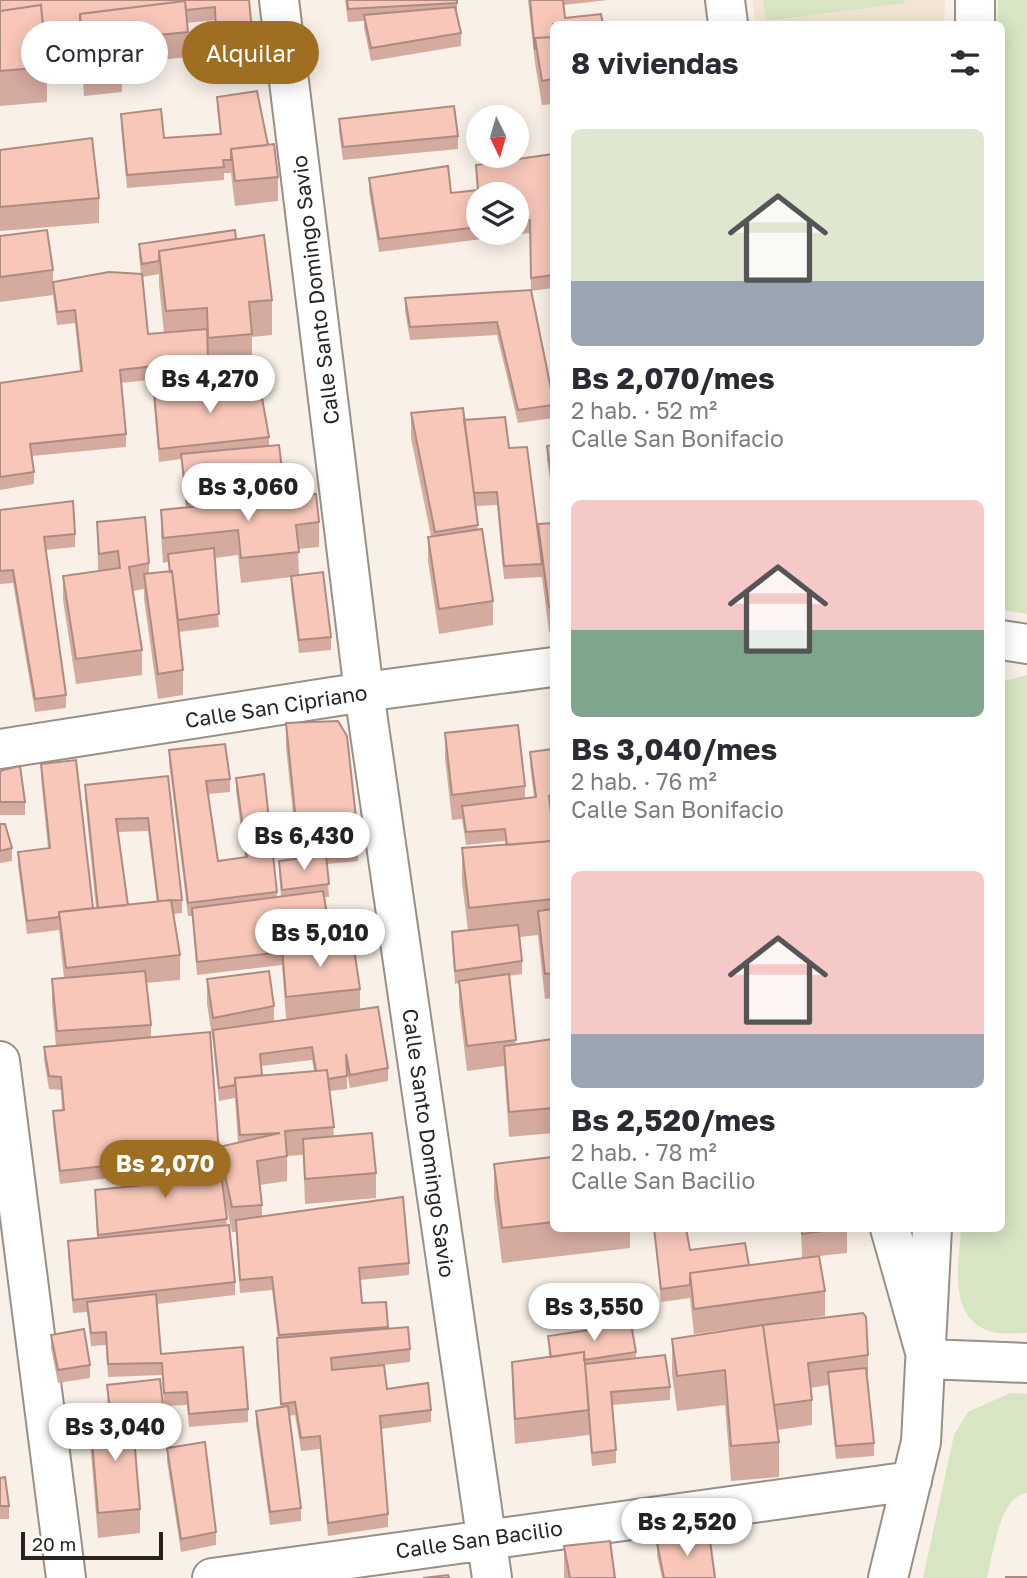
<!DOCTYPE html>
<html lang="es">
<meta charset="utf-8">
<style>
body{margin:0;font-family:"Golos Text",sans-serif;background:#f7f7f7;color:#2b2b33;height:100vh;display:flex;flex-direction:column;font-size:26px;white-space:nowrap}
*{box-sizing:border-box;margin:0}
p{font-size:23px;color:#7c7c81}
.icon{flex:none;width:38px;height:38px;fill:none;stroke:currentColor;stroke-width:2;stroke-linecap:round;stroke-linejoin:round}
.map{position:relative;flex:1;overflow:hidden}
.details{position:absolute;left:550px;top:21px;width:455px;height:1211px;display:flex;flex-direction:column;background:#fff;border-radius:10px;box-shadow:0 4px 18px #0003}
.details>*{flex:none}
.guide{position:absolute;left:21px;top:21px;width:424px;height:63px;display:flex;gap:14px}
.needle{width:46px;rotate:175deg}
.controls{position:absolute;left:466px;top:105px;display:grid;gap:14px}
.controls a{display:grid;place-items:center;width:63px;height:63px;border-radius:50%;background:#fff;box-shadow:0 4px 18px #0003;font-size:35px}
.scale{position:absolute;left:21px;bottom:18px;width:142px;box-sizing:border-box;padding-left:7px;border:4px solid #282521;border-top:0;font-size:19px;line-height:24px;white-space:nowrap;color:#282521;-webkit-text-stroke:5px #fff;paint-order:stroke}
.price{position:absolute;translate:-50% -60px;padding:0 16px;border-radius:24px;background:#fff;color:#222;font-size:23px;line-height:46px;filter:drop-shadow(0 2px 4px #0008)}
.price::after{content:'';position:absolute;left:50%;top:42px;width:21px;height:16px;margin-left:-10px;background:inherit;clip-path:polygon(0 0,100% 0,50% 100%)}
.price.current{background:#9e6f22;color:#fff}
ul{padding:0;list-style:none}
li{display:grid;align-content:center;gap:14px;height:371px;padding:0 21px}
li span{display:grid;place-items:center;height:217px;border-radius:10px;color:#555}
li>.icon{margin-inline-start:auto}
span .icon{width:126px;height:126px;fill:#fffc;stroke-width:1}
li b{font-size:30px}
h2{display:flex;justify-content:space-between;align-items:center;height:84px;padding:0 21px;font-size:30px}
.pill{padding:0 24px;border-radius:32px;background:#fff;box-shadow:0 4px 18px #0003;font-size:24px;line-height:63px}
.pill.current{background:#9e6f22;color:#fff}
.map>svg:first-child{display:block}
</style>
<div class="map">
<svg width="1027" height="1578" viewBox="0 0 1027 1578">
<rect width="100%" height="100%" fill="#f9f1e8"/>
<path fill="#f2e5d6" d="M752 0H945L944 24H756Z"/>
<path fill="#d7e5c3" d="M763 0H904L905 3 766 21Z
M998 0H1027V614L1001 610V24H997Z
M1027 675V1333C1016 1333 999 1335 989 1331 947 1316 959 1263 961 1229L1001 1228V682Z
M1010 1393 1027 1394V1493C999 1496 993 1555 987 1578H923L954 1435 968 1412Z"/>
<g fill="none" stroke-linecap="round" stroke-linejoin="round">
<defs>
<path id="minor" d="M279 0 364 692 492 1578
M725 0 728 24
M975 24V0
M1001 640 1027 644
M0 749 364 692 553 667
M0 1061 66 1578
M890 1228 927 1359 1027 1363
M212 1578 912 1481
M888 1578 921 1442 932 1228"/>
</defs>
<use href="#minor" stroke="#979088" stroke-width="42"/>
<use href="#minor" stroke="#fff" stroke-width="38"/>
</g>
<path fill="#d5aba0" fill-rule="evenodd" d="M0 0H249L252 30V43L216 45 215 20 187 23 188 57 122 64V92L84 96 80 36 45 41 47 67V102L0 106Z
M345 0H457V16L461 33V46L371 61 364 28V21L348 22Z
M528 0H608L564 5 553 24V104L542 105 535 63Z
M217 97 268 145 278 177V201L235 206 231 173H224V180L127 188 121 127V114L164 138 220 134 217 109Z
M339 119 458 136V149L343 160 339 132Z
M0 150 99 198V223L0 231Z
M553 154V288L531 291 530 233 379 252 369 191V178L451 193 477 190 476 165ZM478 194H516V233H478Z
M0 236 53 270V282L141 274 139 257V244L236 239 272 300V335L252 337V369L121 383 126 434V447L32 456 34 472V484L0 490V383L80 371 75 323 57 325 53 295 0 302ZM159 274V285L164 333 148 334 143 277Z
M531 290 553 399V418L518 423 497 335 410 340 405 311V298Z
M154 392 269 437V446L279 445 285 497 319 522V547L298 549 299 575 331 637V650L299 653 291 589V577L241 583 238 555 214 558 219 627 179 632 183 670V695L158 699 144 599V589L133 591 142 650V675L76 684 63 600V576L98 571 97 522 149 563V573L169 572 168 562 163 563 161 535V510L186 507 181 459 159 462 154 405Z
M411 413 464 420 509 448 538 533V524L553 523V632H549L542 577 504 579 497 505 476 506 478 530 493 601V625L439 634 428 561V537L431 536 411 438Z
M553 445V501L547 459V446Z
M0 510 75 534V547L46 550 66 695V708L35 712 13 583 0 584Z
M286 723 358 836V861L327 864 329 897H325L332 944 360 989V1009L388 1068V1081L350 1088 347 1073V1089L330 1091 334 1137 376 1173V1198L305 1204 303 1155 287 1156V1181L260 1185 262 1205V1217L409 1263V1275L360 1280 362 1303 388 1327V1329L410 1349V1362L384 1365 387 1389 431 1410V1422L381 1429 388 1514V1527L328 1536 320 1449 301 1451 295 1415 289 1416 301 1508V1521L270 1525 256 1424V1411L281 1408 277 1351 278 1338 272 1290 240 1293 236 1232H232L223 1191 227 1225 235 1282V1295L157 1304 161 1354 248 1409V1422L189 1427 187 1405 164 1406 162 1375 108 1377 106 1345 91 1346 87 1312 73 1313 68 1254V1241L97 1238 95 1190 162 1183V1172L60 1184 53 1124V1111L62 1110 61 1090 49 1089 44 1060V1047L56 1046 52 1004V979L64 978 59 930 27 934 18 865V852L48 848 41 777V764L93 908H96L85 798V785L168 776 182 900V913L173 914 180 955V980L146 983 151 1025V1037L219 1150 238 1143 235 1098 219 1101 213 1043 207 1004V979L274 1006V1021L286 1019 282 965 197 975 192 916H188L169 763V750L230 779V792L208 794 218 861 245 858 236 791V778L277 892V897L281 896 279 874V861L298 859 286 748ZM148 831 157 902 128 905 118 832ZM312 1060 314 1071 262 1075 261 1066Z
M445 733 525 786V799L534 797 530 765V752L553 749V808H551L553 829V998L545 999 538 935 520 937 522 961V974L509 976 516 1045 553 1039V1133L509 1137 504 1066 467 1071 459 1005V983L455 984 452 945V932L468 930 462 883V848L505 845V841L466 845 462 819 452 820 445 758Z
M0 772 25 802V815H0Z
M0 824 12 848V861L0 863Z
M553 1157V1228H630V1248L502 1263 494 1198V1164Z
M654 1228 690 1250 749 1265 802 1258 801 1228H847V1253L819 1256 825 1291V1316L694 1334 690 1298 661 1302Z
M51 1335 90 1365V1378L58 1383 51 1348Z
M548 1336 636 1352V1358L670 1387V1400L612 1405 616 1450V1463L592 1466 589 1430V1435L515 1444 512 1386V1362L549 1357Z
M672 1339 868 1355V1380L874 1443V1456L836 1459 828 1385 811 1388 812 1400V1425L777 1430 779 1442V1477L731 1481 725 1405 677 1411 672 1374Z
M107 1385 163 1406V1431L133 1433 140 1509V1533L98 1538 90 1441V1416L108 1415Z
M167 1448 216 1532V1545L181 1552 167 1461Z
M0 1478 9 1506V1519H0Z
M657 1543 715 1578H662L657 1556Z
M564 1546 615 1578H564Z"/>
<path fill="#f8c7ba" stroke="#ae8b82" stroke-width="2" d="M0 0H249L252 30 216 32 215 7 186 10 185 1 80 14V23L43 28 41 5 0 11Z
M347 0H457V3L348 9Z
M530 0H563L565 18 601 14 603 24H553V37L535 38V50Z
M185 1 188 32 119 39 122 67 84 71 80 14Z
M41 5 47 67 0 71V11Z
M455 7 461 33 371 48 364 15Z
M553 37V79L542 81 535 38Z
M257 91 268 145 231 149V160H223L224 167 127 175 121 114 161 109 164 138 221 134 217 97Z
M454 106 458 136 343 147 339 119Z
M92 138 99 198 0 207V150Z
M274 144 278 177 235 181 231 149Z
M553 154V275L531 278 530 220 516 222V194H478V227L379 239 369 178 448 166 451 193 478 190 476 165Z
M47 230 53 270 0 277V236Z
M235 230 236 239 159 251V261L142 264 139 244Z
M264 235 272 300 249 302 252 334 208 338 207 308 166 311 159 251Z
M109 272 142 274 148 334 207 329 208 360 120 370 126 434 30 444 34 472 0 477V383L82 371 75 310 57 312 53 282Z
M531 290 553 399V405L518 410 497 322 410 327 405 298Z
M259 381 269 437 159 449 154 392Z
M463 408 478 525 435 532 411 413Z
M505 417 509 448 527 447 542 564 504 566 497 492 474 493 464 420Z
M279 445 285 494 187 504 181 454Z
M553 445V488L547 446Z
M316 494 319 522 296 525 299 552 241 558 238 530 163 538 161 510Z
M73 501 75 534 44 537 66 695 35 699 13 570 0 571V510Z
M145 517 149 563 129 567 142 650 76 659 63 576 120 568 118 551 99 554 97 522Z
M553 523V607H549L538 524Z
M482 529 493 601 439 609 428 537Z
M214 548 219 614 178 620 172 571 170 572 168 554Z
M172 571 183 670 158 674 144 574Z
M323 572 331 637 299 640 291 576Z
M338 721 347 736 358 836 298 842 286 723Z
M518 725 525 786 452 795 445 733Z
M225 744 230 779 206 781 218 861 247 857 236 778 264 774 277 892 188 903 169 750Z
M553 749V795L549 796 553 829V851L551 841 507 845 505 829 466 832 462 806 536 797 530 752Z
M76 760 93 908 59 912V917L27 921 18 852 50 848 41 764Z
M20 766 25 802H0V772L3 770Z
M168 776 182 900 158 901 148 818 116 819 128 905 98 908 85 785Z
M0 824H5L12 848 0 851Z
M551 841 553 852V899L469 908 462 848Z
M326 855 329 884 282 890 279 861Z
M323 891 332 944 282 948V952L197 962 192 908Z
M171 900 180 955 66 968 59 912Z
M553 909V973L545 974 538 911Z
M518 925 522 961 455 971 452 932Z
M353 942 360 989 286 997 282 948Z
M145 971 151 1025 57 1031 52 979Z
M269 971 274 1006 213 1018 207 979Z
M509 974 516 1040 467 1046 459 981Z
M378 1007 388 1068 350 1075 346 1054 347 1076 328 1079 327 1070 316 1071 312 1047 260 1054 262 1075 235 1078V1085L219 1088 213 1030Z
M210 1032 219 1153 60 1171 53 1111 64 1110 61 1077 49 1076 44 1047Z
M553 1039V1108L509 1112 504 1046Z
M327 1070 334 1127 285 1131 287 1156 257 1161 262 1205 232 1207 219 1147 280 1133 240 1135 235 1078Z
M372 1133 376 1173 305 1179 303 1139Z
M553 1157V1222L502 1228 494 1164Z
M219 1159 227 1219 98 1235 95 1190 163 1183 162 1166Z
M403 1197 409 1263 359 1268 362 1303 386 1302 388 1327 279 1335 272 1277 240 1280 236 1220Z
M229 1225 235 1282 73 1300 68 1241Z
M654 1228H686L690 1250 745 1243 749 1265 690 1273V1285L661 1289Z
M802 1228H843L802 1234Z
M819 1256 825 1291 694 1309 690 1273Z
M156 1294 161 1354 243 1347 248 1409 189 1414 187 1392 164 1393 162 1363 108 1364 106 1332 91 1333 87 1302Z
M863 1313 866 1317 868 1355 808 1363 812 1400 774 1405 763 1325Z
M631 1324 636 1352 584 1360V1352L551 1357 548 1336Z
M763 1325 779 1442 731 1446 725 1370 677 1376 672 1339Z
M408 1327 410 1349 331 1358 332 1370 384 1365 387 1389 428 1383 431 1410 380 1416 388 1514 328 1523 320 1436 301 1438 295 1402 281 1404 277 1338Z
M84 1329 90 1365 58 1370 51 1335Z
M584 1352 589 1410 515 1419 512 1362Z
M665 1355 670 1387 611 1392 616 1450 592 1453 585 1364Z
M866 1368 874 1443 836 1446 828 1372Z
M160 1379 163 1406 110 1409 107 1385Z
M288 1406 301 1508 270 1512 256 1411Z
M132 1413 140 1509 98 1513 90 1416Z
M205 1442 216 1532 181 1539 167 1448Z
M5 1477 9 1506H0V1478Z
M709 1533 715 1578H664L657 1543Z
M610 1541 615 1578H570L564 1546Z
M448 1575 449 1578H423Z
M1006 1577H1027V1578H1006Z"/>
<g text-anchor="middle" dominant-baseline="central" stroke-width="7" stroke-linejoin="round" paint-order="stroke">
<g font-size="21" fill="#282521" stroke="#fff">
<text transform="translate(315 290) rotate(-97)">Calle Santo Domingo Savio</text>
<text transform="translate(276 706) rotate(-9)">Calle San Cipriano</text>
<text transform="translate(429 1143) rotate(82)">Calle Santo Domingo Savio</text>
<text transform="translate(479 1539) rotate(-8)">Calle San Bacilio</text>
</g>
</g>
</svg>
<div class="controls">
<a><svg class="needle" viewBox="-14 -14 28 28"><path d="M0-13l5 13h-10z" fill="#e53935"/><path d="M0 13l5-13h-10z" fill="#7c7c81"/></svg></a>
<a><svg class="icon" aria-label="layers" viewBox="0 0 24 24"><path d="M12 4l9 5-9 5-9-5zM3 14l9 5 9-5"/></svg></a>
</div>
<div class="scale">20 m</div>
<b class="price" style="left:210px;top:415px">Bs 4,270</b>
<b class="price" style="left:248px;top:523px">Bs 3,060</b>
<b class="price" style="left:304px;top:872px">Bs 6,430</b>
<b class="price" style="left:320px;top:969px">Bs 5,010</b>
<b class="price current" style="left:165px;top:1200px">Bs 2,070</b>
<b class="price" style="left:594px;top:1343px">Bs 3,550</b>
<b class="price" style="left:115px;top:1463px">Bs 3,040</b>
<b class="price" style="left:687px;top:1558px">Bs 2,520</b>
<div class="guide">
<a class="pill">Comprar</a>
<a class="pill current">Alquilar</a>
</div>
<section class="details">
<h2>8 viviendas<svg class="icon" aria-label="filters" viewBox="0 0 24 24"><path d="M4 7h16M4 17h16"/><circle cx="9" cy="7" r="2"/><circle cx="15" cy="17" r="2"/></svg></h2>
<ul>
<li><span style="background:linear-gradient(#dfe7d0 70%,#9aa5b1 0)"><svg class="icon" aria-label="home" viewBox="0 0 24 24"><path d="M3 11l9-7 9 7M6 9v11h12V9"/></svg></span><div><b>Bs 2,070/mes</b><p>2 hab. · 52 m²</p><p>Calle San Bonifacio</p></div></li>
<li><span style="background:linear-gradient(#f6c9c9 60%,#7fa58c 0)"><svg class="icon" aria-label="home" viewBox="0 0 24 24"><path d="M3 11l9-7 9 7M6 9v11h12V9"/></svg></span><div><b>Bs 3,040/mes</b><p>2 hab. · 76 m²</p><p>Calle San Bonifacio</p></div></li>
<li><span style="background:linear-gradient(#f6c9c9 75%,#9aa5b1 0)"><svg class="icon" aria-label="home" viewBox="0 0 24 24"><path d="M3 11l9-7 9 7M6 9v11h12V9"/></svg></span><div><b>Bs 2,520/mes</b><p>2 hab. · 78 m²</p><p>Calle San Bacilio</p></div></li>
</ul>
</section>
</div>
